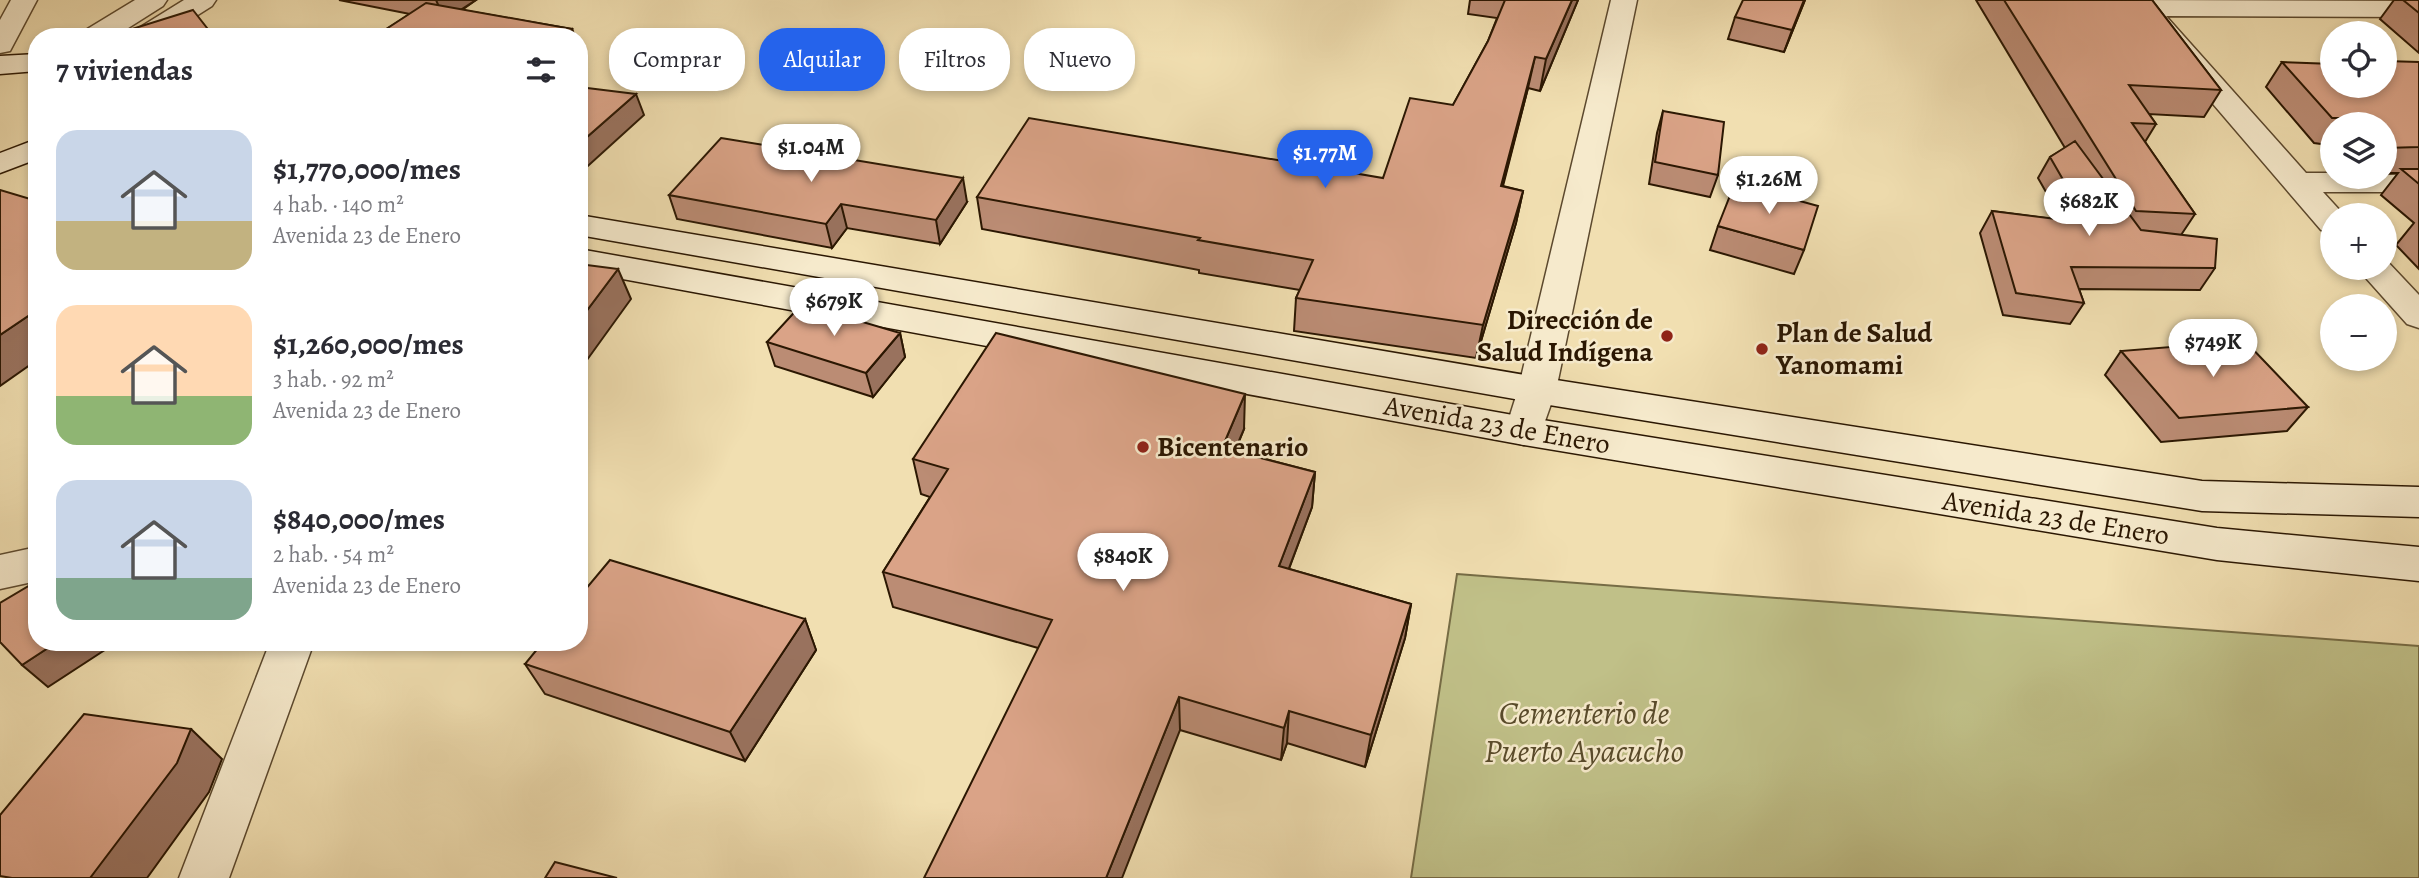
<!DOCTYPE html>
<html lang="es">
<meta charset="utf-8">
<style>
body{margin:0;font-family:Alegreya,serif;background:#f2f2f3;color:#2b2b33;height:100vh;display:flex;flex-direction:column;font-size:26px;white-space:nowrap}
*{box-sizing:border-box;margin:0}
p{font-size:23px;color:#7c7c81}
.icon{flex:none;width:38px;height:38px;fill:none;stroke:currentColor;stroke-width:2;stroke-linecap:round;stroke-linejoin:round}
.map{position:relative;flex:1;overflow:hidden}
.drawer{position:absolute;left:28px;top:28px;width:560px;height:623px;display:flex;flex-direction:column;background:#fff;border-radius:28px;box-shadow:0 4px 10px #0003}
.drawer>*{flex:none}
.top-card{position:absolute;left:609px;top:28px;width:665px;height:63px;display:flex;gap:14px}
.buttons{position:absolute;left:2320px;top:21px;display:grid;gap:14px}
.buttons a{display:grid;place-items:center;width:77px;height:77px;border-radius:50%;background:#fff;box-shadow:0 4px 10px #0003;font-size:35px}
.price{position:absolute;translate:-50% -60px;padding:0 16px;border-radius:24px;background:#fff;color:#222;font-size:23px;line-height:46px;filter:drop-shadow(0 2px 4px #0008)}
.price::after{content:'';position:absolute;left:50%;top:42px;width:21px;height:16px;margin-left:-10px;background:inherit;clip-path:polygon(0 0,100% 0,50% 100%)}
.price.selected{background:#2563eb;color:#fff}
ul{padding:0;list-style:none}
li{display:flex;align-items:center;gap:21px;height:175px;padding:0 28px}
li span{display:grid;place-items:center;flex:none;width:196px;height:140px;border-radius:21px;color:#555}
li>.icon{margin-inline-start:auto}
span .icon{width:84px;height:84px;fill:#fffc;stroke-width:1}
li b{font-size:30px}
h2{display:flex;justify-content:space-between;align-items:center;height:84px;padding:0 28px;font-size:30px}
.pill{padding:0 24px;border-radius:28px;background:#fff;box-shadow:0 4px 10px #0003;font-size:24px;line-height:63px}
.pill.selected{background:#2563eb;color:#fff}
.map>svg:first-child{display:block}
</style>
<div class="map">
<svg width="2419" height="878" viewBox="0 0 2419 878">
<rect width="100%" height="100%" fill="#f1dfb1"/>
<filter id="stains"><feTurbulence type="fractalNoise" baseFrequency=".00286" numOctaves="4"/><feColorMatrix values="0 0 0 0 .2 0 0 0 0 .09 0 0 0 0 .02 0 0 0 .5 -.17"/></filter>
<radialGradient id="worn" r=".72"><stop offset=".6" stop-color="#630" stop-opacity="0"/><stop offset="1" stop-color="#630" stop-opacity=".3"/></radialGradient>
<path fill="#c0c088" stroke="#766c45" stroke-width="2" d="M1457 574 2419 646V878H1411Z"/>
<g fill="none" stroke-linecap="round" stroke-linejoin="round">
<defs>
<path id="minor" d="M11 0H37L10 51 0 53V20Z
M135 0H167L163 6 114 37H80L84 31Z
M184 0H216L212 6 163 37H130L134 31Z
M1611 0H1637L1556 390 1538 441 1524 445 1510 441 1505 431 1518 390Z
M2124 0 2419 1V17L2166 16 2306 173H2333V177L2419 174V192H2323L2344 215H2333V233L2321 230Z
M2386 260 2419 295V328L2407 324 2357 268H2385Z
M37 547V581L0 589V555Z
M270 642H314L229 878H179Z"/>
<path id="secondary" d="M37 54V71L0 74V56Z
M37 139V159L0 173V153Z
M579 215 1537 377 2202 481 2419 487V517L2202 511 1537 403 579 235Z
M579 249 1524 417 2217 528 2419 547V581L2217 560 1524 445 579 271Z"/>
</defs>
<use href="#minor" stroke="#5c492e" stroke-width="3"/>
<use href="#secondary" stroke="#2b1702" stroke-width="3"/>
<use href="#minor" fill="#f6eacc" fill-rule="evenodd"/>
<use href="#secondary" fill="#f6eacc" fill-rule="evenodd"/>
</g>
<path fill="#bb8c74" stroke="#2b1702" stroke-width="2" d="M339 0H476L462 10 572 29 575 37H374L410 14Z
M1470 0H1578L1540 91 1528 88 1503 186 1523 191 1516 223 1476 358 1294 331 1296 298 1300 290 1199 273V270L982 229 977 197 1383 178 1453 105 1488 41 1497 18 1468 14Z
M1805 0 1784 52 1728 39 1735 17Z
M1976 0H2152L2221 90 2204 117 2149 114 2156 124 2145 142 2195 214 2181 235 2215 268 2200 290 2079 289 2084 303 2070 324 2003 315 1980 233 1992 211 2062 220 2038 178 2050 157 2065 148Z
M2394 0H2419V53L2380 19Z
M2282 62 2333 86 2419 62V269L2396 245 2414 223 2381 195 2398 173H2385V124H2333V154L2321 144 2314 143 2266 87Z
M1663 111 1718 175 1710 197 1649 184 1657 133Z
M669 195 967 202 940 244 847 228 832 248 677 219Z
M1718 226 1804 250 1794 274 1710 250Z
M900 333 905 357 873 397 775 366 767 342Z
M2121 351 2308 407 2287 431 2161 442 2105 375Z
M1244 429 1235 451 1315 472 1312 507 1289 569 1411 604 1405 638 1365 767 1287 743 1281 760 1180 730 1038 648 893 607 883 572 930 497 921 494 913 459Z
M805 619 816 650 745 761 545 694 525 664Z"/>
<path fill="#99725e" stroke="#2b1702" stroke-width="2" d="M436 0H476L445 20Z
M1572 0H1578L1540 91 1546 59Z
M1804 0H1805L1784 52 1792 30Z
M572 29 575 37H563Z
M1535 57 1528 88 1494 218 1501 186Z
M636 94 644 115 579 174V144Z
M963 178 967 202 940 244 936 220Z
M1523 191 1516 223 1476 358 1483 325Z
M841 204 847 228 832 248 826 224Z
M618 269 631 299 579 371V321Z
M37 310V360L0 386V335Z
M900 333 905 357 873 397 866 373Z
M1245 394 1244 429 1221 483 1222 448Z
M1315 472 1312 507 1277 600 1279 566Z
M1411 604 1405 638 1365 767 1371 735Z
M805 619 816 650 745 761 730 732Z
M57 642H117L48 687 22 665Z
M1179 697 1180 730 1122 878H1106Z
M1289 711 1287 743 1281 760 1284 728Z
M191 729 222 759 209 792 147 878H90Z"/>
<path fill="#daa387" stroke="#2b1702" stroke-width="2" d="M1505 0H1572L1546 59 1535 57 1501 186 1523 191 1483 325 1296 298 1313 260 1198 240 1200 238 977 197 1029 118 1383 178 1410 98 1453 105 1488 41Z
M1743 0H1804L1792 30 1735 17Z
M2004 0H2152L2221 90 2129 85 2156 124 2132 123 2195 214 2136 211Z
M2403 0H2419V13Z
M426 3 572 29 563 37H374Z
M193 10 214 37H138L132 29Z
M2385 61 2419 62V147L2385 148V124H2346L2339 118H2332L2282 62 2333 64V86H2385Z
M579 87 636 94 579 144Z
M1663 111 1724 122 1718 175 1655 162Z
M721 138 963 178 936 220 841 204 826 224 669 195Z
M2075 141 2141 230 2217 239 2215 268 2071 267 2084 303 2016 293 1992 211 2088 223 2050 157Z
M2401 169H2419V184Z
M1735 183 1818 206 1804 250 1718 226Z
M0 190 37 201V310L0 335Z
M579 264 618 269 579 321Z
M802 304 900 333 866 373 767 342Z
M996 333 1245 394 1222 448 1315 472 1279 566 1411 604 1371 735 1289 711 1284 728 1179 697 1106 878H924L1052 620 883 572 948 469 913 459Z
M2245 341 2308 407 2179 418 2121 351Z
M610 560 805 619 730 732 525 664 543 642H579V597Z
M37 581V642H57L22 665 0 642V603Z
M84 714 191 729 177 763 90 878H12L0 876V815Z
M555 862 617 878H545Z"/>
<g fill="#8f2418" stroke="#f6eacc" stroke-width="2.5">
<circle cx="1667" cy="336" r="7"/>
<circle cx="1762" cy="349" r="7"/>
<circle cx="1143" cy="447" r="7"/>
</g>
<g text-anchor="middle" dominant-baseline="central" stroke-width="5" stroke-linejoin="round" paint-order="stroke">
<g font-size="28" font-weight="bold" fill="#2b1702" stroke="#f6eacc" text-anchor="start">
<text x="1653" y="320" text-anchor="end">Dirección de<tspan x="1653" dy="32">Salud Indígena</tspan></text>
<text x="1776" y="333">Plan de Salud<tspan x="1776" dy="32">Yanomami</tspan></text>
<text x="1157" y="447">Bicentenario</text>
</g>
<g font-size="28" fill="#2b1702" stroke="#f6eacc">
<text transform="translate(1497 425) rotate(10)">Avenida 23 de Enero</text>
<text transform="translate(2056 518) rotate(9)">Avenida 23 de Enero</text>
</g>
<g font-size="33" font-style="italic" fill="#584a2a" stroke="#f6eacc">
<text x="1584" y="712">Cementerio de<tspan x="1584" dy="38">Puerto Ayacucho</tspan></text>
</g>
</g>
<rect width="100%" height="100%" filter="url(#stains)"/>
<rect width="100%" height="100%" fill="url(#worn)"/>
</svg>
<div class="buttons">
<a><svg class="icon" aria-label="locate" viewBox="0 0 24 24"><circle cx="12" cy="12" r="6"/><path d="M12 2v4M12 18v4M2 12h4M18 12h4"/></svg></a>
<a><svg class="icon" aria-label="layers" viewBox="0 0 24 24"><path d="M12 4l9 5-9 5-9-5zM3 14l9 5 9-5"/></svg></a>
<a>+</a>
<a>−</a>
</div>
<b class="price" style="left:811px;top:184px">$1.04M</b>
<b class="price selected" style="left:1325px;top:190px">$1.77M</b>
<b class="price" style="left:1769px;top:216px">$1.26M</b>
<b class="price" style="left:2089px;top:238px">$682K</b>
<b class="price" style="left:834px;top:338px">$679K</b>
<b class="price" style="left:2213px;top:379px">$749K</b>
<b class="price" style="left:1123px;top:593px">$840K</b>
<div class="top-card">
<a class="pill">Comprar</a>
<a class="pill selected">Alquilar</a>
<a class="pill">Filtros</a>
<a class="pill">Nuevo</a>
</div>
<section class="drawer">
<h2>7 viviendas<svg class="icon" aria-label="filters" viewBox="0 0 24 24"><path d="M4 7h16M4 17h16"/><circle cx="9" cy="7" r="2"/><circle cx="15" cy="17" r="2"/></svg></h2>
<ul>
<li><span style="background:linear-gradient(#c9d6e8 65%,#c2b280 0)"><svg class="icon" aria-label="home" viewBox="0 0 24 24"><path d="M3 11l9-7 9 7M6 9v11h12V9"/></svg></span><div><b>$1,770,000/mes</b><p>4 hab. · 140 m²</p><p>Avenida 23 de Enero</p></div></li>
<li><span style="background:linear-gradient(#ffd9b3 65%,#8fb573 0)"><svg class="icon" aria-label="home" viewBox="0 0 24 24"><path d="M3 11l9-7 9 7M6 9v11h12V9"/></svg></span><div><b>$1,260,000/mes</b><p>3 hab. · 92 m²</p><p>Avenida 23 de Enero</p></div></li>
<li><span style="background:linear-gradient(#c9d6e8 70%,#7fa58c 0)"><svg class="icon" aria-label="home" viewBox="0 0 24 24"><path d="M3 11l9-7 9 7M6 9v11h12V9"/></svg></span><div><b>$840,000/mes</b><p>2 hab. · 54 m²</p><p>Avenida 23 de Enero</p></div></li>
</ul>
</section>
</div>
